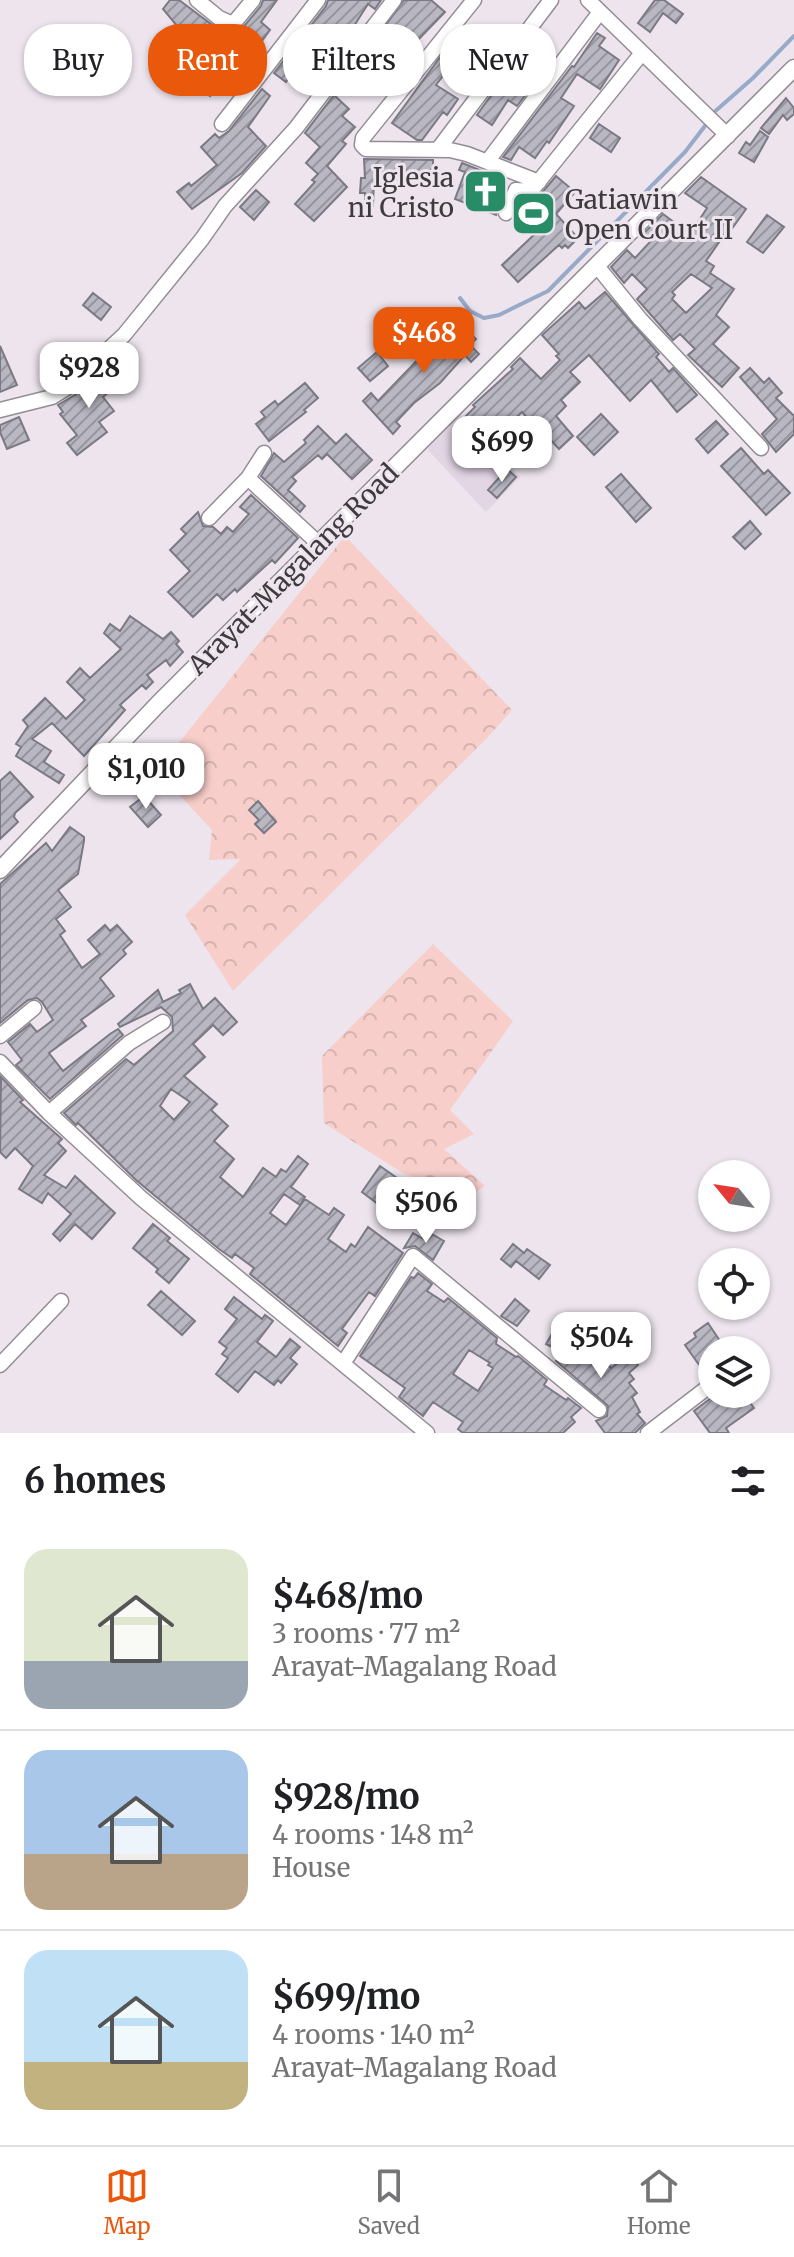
<!DOCTYPE html>
<meta charset="utf-8">
<style>
body{margin:0;font-family:Merriweather,serif;background:#f2f2f2;color:#202124;height:100vh;display:flex;flex-direction:column;font-size:30px;white-space:nowrap}
*{box-sizing:border-box;margin:0}
p{font-size:26px;color:#757577}
.icon{flex:none;width:44px;height:44px;fill:none;stroke:currentColor;stroke-width:2;stroke-linecap:round;stroke-linejoin:round}
.map{position:relative;height:1433px;overflow:hidden}
.side{display:flex;flex-direction:column;background:#fff;flex:1}
.side>*{flex:none}
.hud{position:absolute;left:24px;top:24px;width:746px;height:72px;display:flex;gap:16px}
.needle{width:52px;rotate:300deg}
.buttons{position:absolute;left:698px;top:1160px;display:grid;gap:16px}
.buttons a{display:grid;place-items:center;width:72px;height:72px;border-radius:50%;background:#fff;box-shadow:0 2px 6px #0004;font-size:40px}
.price{position:absolute;translate:-50% -68px;padding:0 18px;border-radius:16px;background:#fff;color:#222;font-size:26px;line-height:52px;filter:drop-shadow(0 2px 4px #0008)}
.price::after{content:'';position:absolute;left:50%;top:48px;width:24px;height:18px;margin-left:-12px;background:inherit;clip-path:polygon(0 0,100% 0,50% 100%)}
.price.selected{background:#ea580c;color:#fff}
ul{padding:0;list-style:none}
li{display:flex;align-items:center;gap:24px;height:200px;padding:0 24px}
li+li{border-top:2px solid #e0e0e0}
li span{display:grid;place-items:center;flex:none;width:224px;height:160px;border-radius:24px;color:#555}
li>.icon{margin-inline-start:auto}
span .icon{width:96px;height:96px;fill:#fffc;stroke-width:1}
li b{font-size:34px}
h2{display:flex;justify-content:space-between;align-items:center;height:96px;padding:0 24px;font-size:34px}
.chip{padding:0 28px;border-radius:32px;background:#fff;box-shadow:0 2px 6px #0004;font-size:28px;line-height:72px}
.chip.selected{background:#ea580c;color:#fff}
.menu{display:flex;justify-content:space-around;align-items:center;height:112px;border-top:2px solid #e0e0e0;background:#fff;font-size:22px;color:#757577}
.menu a{display:grid;justify-items:center;gap:4px}
.menu .selected{color:#ea580c}
.map>svg:first-child{display:block}
</style>
<div class="map">
<svg width="794" height="1433" viewBox="0 0 794 1433">
<defs>
<pattern id="forest-crowns" width="20" height="18" patternUnits="userSpaceOnUse" patternTransform="scale(2)"><rect width="20" height="18" fill="#f7cec9"/><path d="M2 6a3 3 0 1 1 6 0M12 15a3 3 0 1 1 6 0" fill="none" stroke="#d5b2ae"/></pattern>
<pattern id="building-hatch" width="6" height="6" patternUnits="userSpaceOnUse" patternTransform="scale(2)"><rect width="6" height="6" fill="#b8b7c2"/><path d="M-1 1l2-2M0 6l6-6M5 7l2-2" fill="none" stroke="#97969f"/></pattern>
</defs>
<rect width="100%" height="100%" fill="#ede4ee"/>
<path fill="#e2d5e4" d="M460 415 520 477 486 512 427 449Z"/>
<path fill="url(#forest-crowns)" d="M345 536 512 710 485 740 233 991 185 915 241 859 209 860 212 830 172 787 177 745Z
M433 944 513 1021 450 1110 474 1134 444 1149 485 1186 465 1199 401 1172 324 1123 322 1056Z"/>
<g fill="none" stroke-linecap="round" stroke-linejoin="round">
<path stroke="#97aac8" stroke-width="4" d="M712 114 753 78 794 36
M460 298 470 311 484 318 499 315 548 291 685 152 708 122"/>
</g>
<path fill="url(#building-hatch)" stroke="#7b7a84" stroke-width="2" fill-rule="evenodd" d="M170 0H179L215 27 234 34 241 30 261 6 263 0H277L261 22 270 30 259 45 248 37 216 72 224 79 210 96 196 84 198 82 175 63 173 66 157 53 178 27 163 9Z
M328 0H381L375 9 368 4 354 26 333 49 308 89 290 76 286 82 274 73 326 6Z
M404 0H431L445 12 414 44 419 48 409 59 405 54 386 75 364 55Z
M655 0H664L683 14 676 23 663 13 650 32 638 23Z
M597 33 605 38 599 46 619 60 600 89 577 74 561 98 574 106 549 143 547 141 535 158 519 147 511 160 503 157 572 66 574 67Z
M441 56 452 64 436 85 458 99 447 115 443 112 422 140H417L392 123Z
M520 77 533 85 517 106 508 100 492 125 477 115 500 83 511 91Z
M262 89 270 96 248 127 266 146 242 173 192 209 177 192 189 183 191 186 217 165 201 147 215 134 219 138 229 131Z
M334 95 349 109 342 116 355 127 342 141 346 144 327 166 347 187 314 221 295 204 315 182 312 180 318 174 306 163 320 147 305 133Z
M786 98 794 108V114L787 120 783 115 769 134 761 128Z
M599 124 620 138 611 152 590 138Z
M760 131 768 137 754 162 739 153 746 142 750 145Z
M364 159 433 160V175H402V180H374L373 206H365V193H360L361 178H365Z
M462 163 505 180 496 215 455 199 465 172 459 170Z
M556 176 575 192 556 214 578 238 568 248 565 245 562 248 559 245 518 282 502 265 539 230 517 213 522 200H536Z
M701 177 746 209 731 230 729 228 706 261 714 266 710 273 734 289 716 315 729 327 713 344 739 368 722 387 688 355 695 349 680 334 673 340 637 299 647 289 632 274 624 283 611 267 627 250 635 258 650 242 641 236 663 214 690 234 707 208 685 193ZM691 274 712 288 686 313 672 299 675 295 672 292Z
M256 190 269 202 254 220 240 207Z
M767 215 784 227 763 253 747 242Z
M605 292 659 354 656 357 669 372 673 368 697 395 677 412 651 380 630 401 589 355 570 372 580 382 561 400 566 406 556 416 573 436 559 449 547 436 545 438 522 412 500 433 490 423 480 432 465 417 475 407 473 405 513 369 511 367 520 358 541 379 560 360 556 356 559 354 542 335 579 302 585 309Z
M93 293 111 307 101 320 83 305Z
M456 320 476 339 470 345 479 354 471 362 465 355 440 383 414 403 396 422 400 426 393 434 363 401 371 393 378 401Z
M0 346 17 385 0 392Z
M377 352 388 366 370 381 358 368Z
M108 365 122 380 103 397 114 411 99 422 107 432 77 455 67 443 77 435 60 414 63 412 58 405 75 395Z
M750 368 764 383 769 378 782 393 776 398 794 416V434L776 452 762 434 777 419 740 377Z
M305 383 318 398 304 410 306 412 269 441 256 424 265 417 261 412 275 401 278 405Z
M601 414 618 432 594 455 577 437Z
M19 417 29 440 7 449 0 432V425Z
M716 421 728 434 708 453 696 439Z
M318 426 336 444 346 434 372 460 352 479 327 454 322 459 318 455 292 477 296 481 288 490 305 506 300 512 261 476 274 453 284 462 306 443 304 440Z
M741 448 764 474 768 470 790 493 766 515 721 466Z
M507 469 516 477 497 498 488 490Z
M621 474 651 508 636 522 606 487Z
M251 495 298 538 275 563 272 560 237 592 235 589 223 600 217 594 193 617 168 592 190 571 170 550 186 534 181 529 198 512 203 526 213 527 221 534 227 527 233 532 249 514 240 507Z
M750 521 761 534 745 549 733 537Z
M130 616 163 639 171 632 179 641 176 644 183 652 170 666 166 660 147 675 153 682 146 689 142 685 120 705 125 710 84 756 52 723 32 739 51 751 44 762 64 775 59 783 16 756 21 747 16 744 28 726 23 720 45 698 66 719 85 700 67 682 80 668 90 678 121 649 104 633 110 624 120 631Z
M10 772 33 797 15 813 14 817 18 822 0 839V781Z
M144 796 161 815 148 827 130 807Z
M258 801 276 822 264 833 255 824 259 820 249 810Z
M70 827 84 837V841L78 874 58 890 71 907 56 919 65 931 60 935 82 968 100 954 88 940 105 925 110 931 117 925 132 942 123 950 126 954 100 978 114 996 81 1020 86 1026 49 1053 63 1071 110 1034 118 1029 123 1035 50 1099 16 1065 22 1060 8 1042 30 1024 37 1032 53 1020 42 1002 37 998 28 1000 0 1023V884L46 843 52 851Z
M190 984 203 1009 215 998 237 1022 223 1035 213 1025 193 1044 205 1057 184 1076 217 1104 211 1110 228 1126 214 1141 234 1159 220 1177 243 1197 263 1168 276 1177 281 1169 286 1172 298 1156 308 1164 291 1187 305 1197 300 1205 284 1194 270 1213 286 1225 305 1199 329 1215 334 1208 344 1215 328 1239 346 1252 351 1244 355 1247 368 1227 403 1253 375 1296 369 1292 342 1329 347 1333 338 1346 250 1274 254 1268 235 1254 232 1258 219 1249 136 1180 78 1123 76 1125 64 1113 126 1059 134 1065 173 1031 172 1017 161 1007 120 1027 118 1024 158 990 163 1002 181 993 179 990ZM171 1089 190 1102 174 1120 160 1106Z
M1 1077 23 1100 20 1102 62 1139 58 1143 66 1151 44 1175 66 1188 75 1176 115 1213 92 1239 75 1224 60 1241 53 1234 71 1214 48 1193 42 1203 19 1189 33 1166 15 1148 6 1158 0 1152Z
M380 1166 397 1178 378 1204 362 1192Z
M153 1224 170 1238 167 1241 189 1259 169 1283 156 1272 158 1269 133 1248Z
M413 1233 425 1240 430 1233 444 1241 433 1260 415 1246 404 1248Z
M513 1244 524 1253 527 1249 550 1265 539 1279 516 1261 511 1267 501 1259Z
M418 1273 432 1284 427 1291 444 1302 448 1298 497 1338 496 1344 516 1357 518 1356 547 1380 544 1385 566 1400 568 1398 581 1408 571 1417 575 1422 563 1433H463L458 1429 463 1422 433 1402 423 1416 399 1397 405 1388 360 1356 411 1277 414 1278ZM469 1350 490 1363 488 1365 493 1368 478 1391 453 1374Z
M161 1291 195 1321 182 1335 148 1305Z
M234 1297 262 1319 265 1315 273 1321 257 1342 276 1357 290 1339 300 1347 290 1358 297 1364 281 1383 278 1380 274 1385 255 1371 238 1392 216 1374 228 1358 222 1354 227 1348 219 1342 237 1319 225 1309Z
M515 1299 529 1311 517 1326 501 1316Z
M578 1319 588 1324 580 1339 599 1361 602 1358 611 1368 629 1355 638 1365 629 1373 634 1379 629 1383 637 1393 632 1397 640 1412 637 1414 645 1423 635 1433H605L596 1421 607 1416 608 1406 556 1361 564 1353 546 1344 553 1332 558 1335 562 1328 570 1333Z
M708 1323 726 1350H712V1362L702 1369 685 1345 696 1337 694 1333Z
M723 1394H744L754 1408 726 1428 729 1433H710L694 1411 711 1398 714 1401Z"/>
<g fill="none" stroke-linecap="round" stroke-linejoin="round">
<defs>
<path id="minor" d="M197 0 219 18 233 24 253 0
M474 0 363 138 362 145 366 149 450 150 467 154 539 182
M588 0 728 136
M222 124 318 0
M439 148 551 0
M487 162 600 12
M506 213 516 190 531 191 642 53
M597 266 640 319 761 448
M0 410 52 397 68 387 124 335 202 239 225 206 296 128 394 0
M264 453 248 478 319 544
M209 518 248 478
M0 1036 34 1008
M0 1062 49 1113 141 1198 427 1433
M49 1113 129 1043 163 1022
M344 1362 413 1256 599 1410
M0 1365 61 1301
M648 1433 712 1384"/>
<path id="major" d="M0 870 158 704 794 68"/>
</defs>
<use href="#minor" stroke="#948c95" stroke-width="17"/>
<use href="#major" stroke="#948c95" stroke-width="19"/>
<use href="#minor" stroke="#fff" stroke-width="14"/>
<use href="#major" stroke="#fff" stroke-width="16"/>
</g>
<defs>
<symbol id="church-square" viewBox="-11 -11 22 22"><rect x="-9" y="-9" width="18" height="18" rx="4" fill="#288c67" stroke="#ede4ee"/><path d="M-1.2-6h2.4v3.5h3.3v2.4h-3.3V6h-2.4V-.1h-3.3v-2.4h3.3Z" fill="#fff"/></symbol>
<symbol id="stadium-square" viewBox="-11 -11 22 22"><rect x="-9" y="-9" width="18" height="18" rx="4" fill="#288c67" stroke="#ede4ee"/><path d="M0-5a6.5 5 0 1 0 0 10a6.5 5 0 1 0 0-10ZM-3.5-1.8h7v3.6h-7Z" fill="#fff"/></symbol>
</defs>
<g fill-rule="evenodd">
<use href="#church-square" x="460" y="166" width="51" height="51"/>
<use href="#stadium-square" x="508" y="188" width="51" height="51"/>
</g>
<g text-anchor="middle" dominant-baseline="central" stroke-width="6" stroke-linejoin="round" paint-order="stroke">
<g font-size="26" fill="#3e3a3e" stroke="#ede4ee" text-anchor="end">
<text x="454" y="177">Iglesia<tspan x="454" dy="30">ni Cristo</tspan></text>
<text x="565" y="199" text-anchor="start">Gatiawin<tspan x="565" dy="30">Open Court II</tspan></text>
</g>
<g font-size="26" fill="#3e3a3e" stroke="#ede4ee">
<text transform="translate(293 569) rotate(-45)">Arayat-Magalang Road</text>
</g>
</g>
</svg>
<div class="buttons">
<a><svg class="needle" viewBox="-14 -14 28 28"><path d="M0-13l5 13h-10z" fill="#e53935"/><path d="M0 13l5-13h-10z" fill="#757577"/></svg></a>
<a><svg class="icon" aria-label="locate" viewBox="0 0 24 24"><circle cx="12" cy="12" r="6"/><path d="M12 2v4M12 18v4M2 12h4M18 12h4"/></svg></a>
<a><svg class="icon" aria-label="layers" viewBox="0 0 24 24"><path d="M12 4l9 5-9 5-9-5zM3 14l9 5 9-5"/></svg></a>
</div>
<b class="price selected" style="left:424px;top:375px">$468</b>
<b class="price" style="left:89px;top:410px">$928</b>
<b class="price" style="left:502px;top:484px">$699</b>
<b class="price" style="left:146px;top:811px">$1,010</b>
<b class="price" style="left:426px;top:1245px">$506</b>
<b class="price" style="left:601px;top:1380px">$504</b>
<div class="hud">
<a class="chip">Buy</a>
<a class="chip selected">Rent</a>
<a class="chip">Filters</a>
<a class="chip">New</a>
</div>
</div>
<section class="side">
<h2>6 homes<svg class="icon" aria-label="filters" viewBox="0 0 24 24"><path d="M4 7h16M4 17h16"/><circle cx="9" cy="7" r="2"/><circle cx="15" cy="17" r="2"/></svg></h2>
<ul>
<li><span style="background:linear-gradient(#dfe7d0 70%,#9aa5b1 0)"><svg class="icon" aria-label="home" viewBox="0 0 24 24"><path d="M3 11l9-7 9 7M6 9v11h12V9"/></svg></span><div><b>$468/mo</b><p>3 rooms · 77 m²</p><p>Arayat-Magalang Road</p></div></li>
<li><span style="background:linear-gradient(#a9c7e8 65%,#b9a48a 0)"><svg class="icon" aria-label="home" viewBox="0 0 24 24"><path d="M3 11l9-7 9 7M6 9v11h12V9"/></svg></span><div><b>$928/mo</b><p>4 rooms · 148 m²</p><p>House</p></div></li>
<li><span style="background:linear-gradient(#bfe0f5 70%,#c2b280 0)"><svg class="icon" aria-label="home" viewBox="0 0 24 24"><path d="M3 11l9-7 9 7M6 9v11h12V9"/></svg></span><div><b>$699/mo</b><p>4 rooms · 140 m²</p><p>Arayat-Magalang Road</p></div></li>
</ul>
</section>
<nav class="menu">
<a class="selected"><svg class="icon" aria-label="map" viewBox="0 0 24 24"><path d="M3 6l6-2 6 2 6-2v14l-6 2-6-2-6 2zM9 4v14M15 6v14"/></svg>Map</a>
<a><svg class="icon" aria-label="saved" viewBox="0 0 24 24"><path d="M7 4h10v16l-5-4-5 4z"/></svg>Saved</a>
<a><svg class="icon" aria-label="home" viewBox="0 0 24 24"><path d="M3 11l9-7 9 7M6 9v11h12V9"/></svg>Home</a>
</nav>
